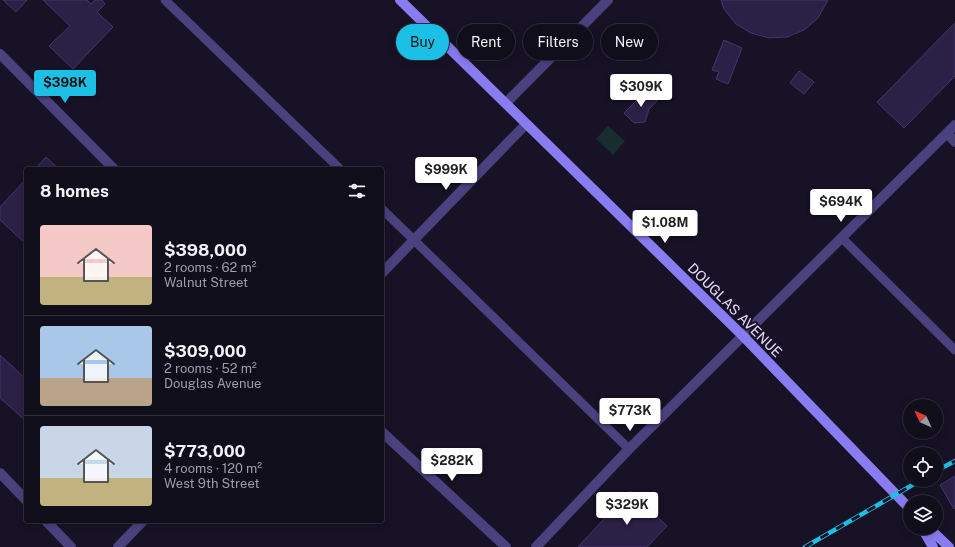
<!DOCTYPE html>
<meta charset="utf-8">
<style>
body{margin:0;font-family:"Public Sans",sans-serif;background:#1e1c29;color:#f1f3f6;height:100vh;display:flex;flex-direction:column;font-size:15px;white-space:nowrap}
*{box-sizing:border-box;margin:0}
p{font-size:13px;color:#9c9ca3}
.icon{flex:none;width:22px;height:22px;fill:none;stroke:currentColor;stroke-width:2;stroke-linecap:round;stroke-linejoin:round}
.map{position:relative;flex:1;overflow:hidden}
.side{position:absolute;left:24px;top:167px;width:360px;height:356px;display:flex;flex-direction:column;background:#110e1c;border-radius:4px;box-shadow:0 2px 10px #0003,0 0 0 1px #302e3b}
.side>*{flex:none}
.banner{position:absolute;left:396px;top:24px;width:380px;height:36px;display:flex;gap:8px}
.needle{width:26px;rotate:314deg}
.buttons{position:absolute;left:903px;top:399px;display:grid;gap:8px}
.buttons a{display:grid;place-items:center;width:40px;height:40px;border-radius:50%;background:#110e1c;box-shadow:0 2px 10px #0003,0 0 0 1px #302e3b;font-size:20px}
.price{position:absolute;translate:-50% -34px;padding:0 9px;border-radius:4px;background:#fff;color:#222;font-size:13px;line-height:26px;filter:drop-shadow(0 1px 2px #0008)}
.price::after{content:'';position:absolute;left:50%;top:24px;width:12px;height:9px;margin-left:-6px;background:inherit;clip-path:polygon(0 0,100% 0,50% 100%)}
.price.on{background:#1cc0e6;color:#111}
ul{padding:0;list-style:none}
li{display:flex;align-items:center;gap:12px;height:100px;padding:0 16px}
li+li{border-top:1px solid #302e3b}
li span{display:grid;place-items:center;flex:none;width:112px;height:80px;border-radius:4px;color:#555}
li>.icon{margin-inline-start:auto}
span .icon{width:48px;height:48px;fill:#fffc;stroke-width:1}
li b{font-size:17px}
h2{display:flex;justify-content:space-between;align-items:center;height:48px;padding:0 16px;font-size:17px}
.chip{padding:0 14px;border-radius:18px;background:#110e1c;box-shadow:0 2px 10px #0003,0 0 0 1px #302e3b;font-size:14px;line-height:36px}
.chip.on{background:#1cc0e6;color:#111}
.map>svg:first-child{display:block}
</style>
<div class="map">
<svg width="955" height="547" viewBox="0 0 955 547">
<rect width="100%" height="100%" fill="#171226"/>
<path fill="#162e2f" d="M608 126 625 141 613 155 596 139Z"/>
<path fill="#2b2045" stroke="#45356e" d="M3 0H27L16 12Z
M43 0H87L91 4 95 0H102L105 4 97 12 113 27 73 69 49 46 70 26Z
M721 0H828L818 18 804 30 787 37 769 38 751 33 736 24 724 9Z
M955 23V76L904 128 877 102Z
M724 40 742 48 728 84 716 79 719 72 712 70Z
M799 71 814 82 804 94 790 83Z
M646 91 657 101 649 109 645 122 634 123 624 113Z
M46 157 59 169H35Z
M26 179V242L25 243 0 220V207Z
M0 355 26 379V421L0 398Z
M955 476V508L954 509 940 485Z
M630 491 667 526 647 547H578Z"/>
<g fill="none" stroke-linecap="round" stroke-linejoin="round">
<path stroke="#4a427f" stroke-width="9" d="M165 0 340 169
M382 209 629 449
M842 238 955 350"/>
<path stroke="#4a427f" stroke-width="10" d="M0 54 114 169
M506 103 608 0
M947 133 955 142
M382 273 526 124
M382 432 506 547
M0 473 26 500
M46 521 71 547
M118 547 143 521
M536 547 629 449 955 125"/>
<path stroke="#897cf1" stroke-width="10" d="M400 0 743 336 910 509
M922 528 933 547
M929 528 949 547"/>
<defs>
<path id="rail" d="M936 471 955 461
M805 547 921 480"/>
</defs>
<use href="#rail" stroke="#1cc0e6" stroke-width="4.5"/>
<use href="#rail" stroke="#171226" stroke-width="3" stroke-dasharray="9" stroke-linecap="butt"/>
</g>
<g text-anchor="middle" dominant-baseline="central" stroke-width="4" stroke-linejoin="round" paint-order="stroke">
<g font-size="14" fill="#e1dbfb" stroke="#171226">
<text transform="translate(735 310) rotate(45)">DOUGLAS AVENUE</text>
</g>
</g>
</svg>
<div class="buttons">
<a><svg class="needle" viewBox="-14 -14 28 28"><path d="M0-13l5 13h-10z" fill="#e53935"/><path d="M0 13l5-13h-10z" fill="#9c9ca3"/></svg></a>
<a><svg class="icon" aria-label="locate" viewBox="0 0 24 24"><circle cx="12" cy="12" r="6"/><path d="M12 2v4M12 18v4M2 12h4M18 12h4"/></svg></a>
<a><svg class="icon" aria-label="layers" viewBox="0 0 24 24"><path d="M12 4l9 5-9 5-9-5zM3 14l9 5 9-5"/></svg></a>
</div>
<b class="price on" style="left:65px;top:104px">$398K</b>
<b class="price" style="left:641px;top:108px">$309K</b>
<b class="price" style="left:446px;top:191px">$999K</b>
<b class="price" style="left:841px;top:223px">$694K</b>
<b class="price" style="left:665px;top:244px">$1.08M</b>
<b class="price" style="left:630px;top:432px">$773K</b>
<b class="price" style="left:452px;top:482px">$282K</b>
<b class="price" style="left:627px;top:526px">$329K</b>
<div class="banner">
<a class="chip on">Buy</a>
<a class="chip">Rent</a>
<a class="chip">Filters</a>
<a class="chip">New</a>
</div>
<section class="side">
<h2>8 homes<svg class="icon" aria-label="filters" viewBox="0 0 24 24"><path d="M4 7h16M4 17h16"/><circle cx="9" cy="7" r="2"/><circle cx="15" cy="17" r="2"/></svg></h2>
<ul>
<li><span style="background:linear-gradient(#f6c9c9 65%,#c2b280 0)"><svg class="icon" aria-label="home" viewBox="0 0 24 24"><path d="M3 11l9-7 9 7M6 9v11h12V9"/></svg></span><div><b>$398,000</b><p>2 rooms · 62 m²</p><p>Walnut Street</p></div></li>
<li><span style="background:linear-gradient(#a9c7e8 65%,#b9a48a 0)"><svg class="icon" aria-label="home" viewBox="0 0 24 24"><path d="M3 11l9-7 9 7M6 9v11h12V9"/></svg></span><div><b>$309,000</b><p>2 rooms · 52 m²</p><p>Douglas Avenue</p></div></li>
<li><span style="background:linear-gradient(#c9d6e8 65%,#c2b280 0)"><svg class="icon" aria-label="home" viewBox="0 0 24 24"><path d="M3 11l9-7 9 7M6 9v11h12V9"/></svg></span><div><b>$773,000</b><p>4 rooms · 120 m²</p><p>West 9th Street</p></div></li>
</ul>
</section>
</div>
